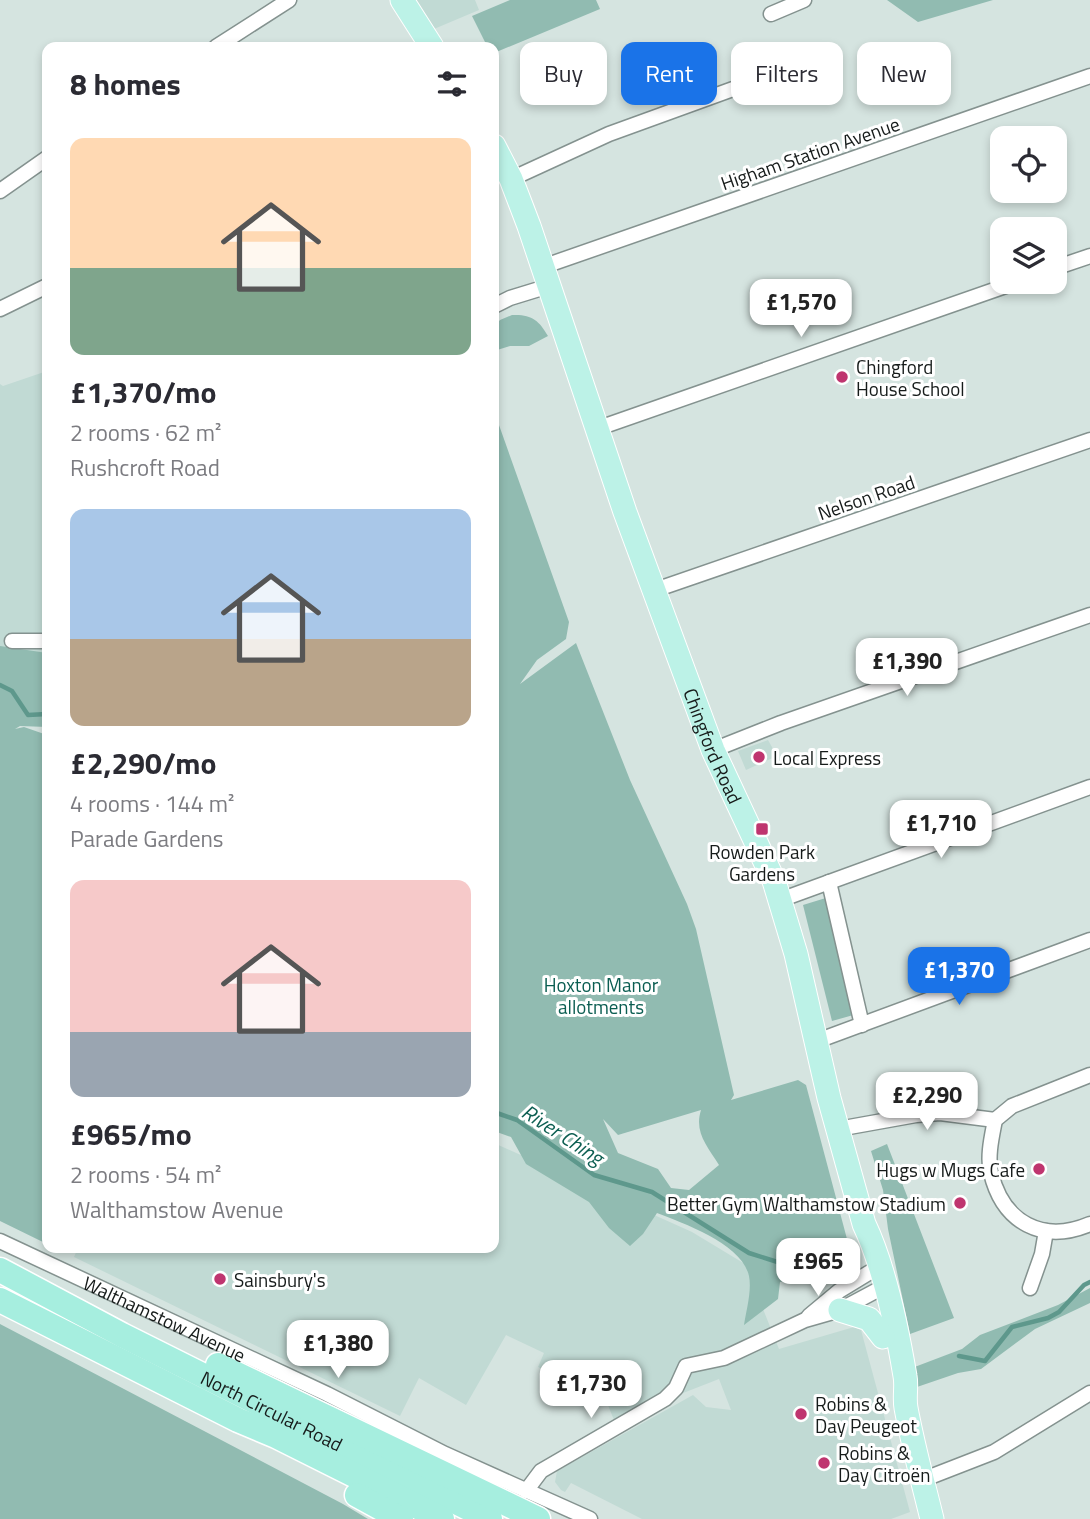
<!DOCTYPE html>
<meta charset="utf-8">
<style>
body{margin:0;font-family:"Titillium Web",sans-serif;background:#f2f2f3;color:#2b2b33;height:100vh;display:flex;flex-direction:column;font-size:26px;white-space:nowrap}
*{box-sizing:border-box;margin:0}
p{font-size:23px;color:#7c7c81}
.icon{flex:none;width:38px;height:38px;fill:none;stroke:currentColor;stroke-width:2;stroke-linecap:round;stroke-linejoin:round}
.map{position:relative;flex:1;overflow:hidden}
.side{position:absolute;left:42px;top:42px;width:457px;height:1211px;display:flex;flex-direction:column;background:#fff;border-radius:14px;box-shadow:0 4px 10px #0003}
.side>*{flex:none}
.top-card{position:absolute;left:520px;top:42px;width:464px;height:63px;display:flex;gap:14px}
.buttons{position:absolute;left:990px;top:126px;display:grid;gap:14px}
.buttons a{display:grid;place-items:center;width:77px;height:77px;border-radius:14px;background:#fff;box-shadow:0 4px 10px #0003;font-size:35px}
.price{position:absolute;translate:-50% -60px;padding:0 16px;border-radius:14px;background:#fff;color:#222;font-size:23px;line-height:46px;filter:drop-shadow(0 2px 4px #0008)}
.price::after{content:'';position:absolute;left:50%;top:42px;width:21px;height:16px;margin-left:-10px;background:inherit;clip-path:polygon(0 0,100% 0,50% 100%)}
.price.active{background:#1a73e8;color:#fff}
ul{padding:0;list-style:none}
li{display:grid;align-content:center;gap:14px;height:371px;padding:0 28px}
li span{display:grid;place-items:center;height:217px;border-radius:14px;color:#555}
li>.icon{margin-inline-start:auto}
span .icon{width:126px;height:126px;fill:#fffc;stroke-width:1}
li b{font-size:30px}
h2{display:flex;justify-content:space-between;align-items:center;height:84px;padding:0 28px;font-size:30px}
.tag{padding:0 24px;border-radius:14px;background:#fff;box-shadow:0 4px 10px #0003;font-size:24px;line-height:63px}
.tag.active{background:#1a73e8;color:#fff}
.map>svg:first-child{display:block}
</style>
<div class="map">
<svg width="1090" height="1519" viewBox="0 0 1090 1519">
<rect width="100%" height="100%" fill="#d5e4e0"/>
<path fill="#c1dad4" d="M416 0H475L479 10 434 29Z
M47 371V677L0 673V384L3 386Z
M768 740 777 756 746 770 738 751Z
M494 1143 692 1232 745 1264 779 1349 854 1327 861 1330 910 1512 891 1519H642L571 1483 565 1492 561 1490 555 1482 557 1471 693 1395 706 1407 731 1410 719 1379 614 1420 605 1398 538 1367 544 1353 506 1335 466 1405 419 1378 400 1416 74 1257 78 1248H494Z"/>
<path fill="#91bbb1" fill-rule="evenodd" d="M510 0H596L600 9 494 53V47H474L485 42 472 16Z
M887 0H993L918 22Z
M512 315C531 314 539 320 548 336L529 346H510L494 351V327L500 320Z
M494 411 569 622 566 639 537 660 520 684 576 643 630 780 687 904 696 929 734 1095 731 1100 798 1080 806 1085 847 1239V1257L831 1275 812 1274 780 1282 778 1299 744 1325C746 1311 752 1291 749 1276 742 1244 685 1224 657 1213L643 1234 630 1246 609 1228 589 1202 526 1164 511 1137 494 1131V1064L498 1062 494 1058ZM701 1110C694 1132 707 1146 719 1165L689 1190 671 1188 658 1169 618 1153 603 1119 618 1135Z
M0 646 47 653V727L20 726 15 729 24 727 47 735V1244L0 1221Z
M829 897 857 1014 832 1021 803 905Z
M887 1144 954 1318 910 1334 888 1229 883 1190 871 1151Z
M1090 1288V1303L1035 1329 981 1369 958 1373 917 1387 912 1368 962 1349 980 1335 1058 1305Z
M0 1324 343 1504 368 1519H0Z"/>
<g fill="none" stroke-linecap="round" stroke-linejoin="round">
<path stroke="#5e988c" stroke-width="4.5" d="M0 685 12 691 28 715 47 714
M494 1112 517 1120 594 1175 652 1192 749 1253 787 1265 833 1258 844 1263
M959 1356 985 1361 1012 1327 1048 1318 1059 1312 1084 1285 1090 1282"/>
<defs>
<g id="minor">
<path d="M771 14 804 0"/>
<path d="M216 47 289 0"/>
<path d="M511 179 609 134 733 89"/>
<path d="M0 191 47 158"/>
<path d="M542 267 1090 76"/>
<path d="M1055 268 1090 256"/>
<path d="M494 306 510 298 549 286"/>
<path d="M0 309 47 286"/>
<path d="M596 429 1017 282"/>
<path d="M655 590 1090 440"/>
<path d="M12 641H47"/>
<path d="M713 750 781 723 1090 615"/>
<path d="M829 882 862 1025"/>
<path d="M780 900 1090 787"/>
<path d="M817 1041 1090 940"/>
<path d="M1090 1075 1012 1106 995 1120C992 1136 987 1156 991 1173 1003 1223 1043 1244 1090 1224"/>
<path d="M838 1129 916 1115 940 1113 995 1120"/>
<path id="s1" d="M0 1241 327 1394 445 1454 590 1519"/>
<path d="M1030 1288 1042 1254 1046 1231"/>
<path d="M809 1316 839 1291 880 1266"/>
<path d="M922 1480 994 1452 1090 1393"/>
<path d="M526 1491 541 1471 665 1399 676 1388 686 1366 724 1358 805 1320 840 1310 885 1286"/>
</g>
<g id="primary">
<path d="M402 0 432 47"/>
<path id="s2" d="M494 146 511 179 529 226 625 512 713 750 774 881 796 954 829 1098 864 1224C885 1268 897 1328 905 1376 907 1386 904 1397 906 1408 913 1446 923 1482 932 1519"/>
<path d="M840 1310 869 1319 883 1337"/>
</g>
<g id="trunk">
<path id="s3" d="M0 1270 122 1335 490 1519"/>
<path d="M0 1300 238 1420 276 1436 442 1519"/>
<path d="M218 1365 538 1519"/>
<path d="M357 1495 401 1519"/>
</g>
</defs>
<use href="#minor" stroke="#84928f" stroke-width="17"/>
<use href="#primary" stroke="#fff" stroke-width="25"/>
<use href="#trunk" stroke="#fff" stroke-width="27"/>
<use href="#minor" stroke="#fff" stroke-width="14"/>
<use href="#primary" stroke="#bcf2e7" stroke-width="23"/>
<use href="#trunk" stroke="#a6eedf" stroke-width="24"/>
</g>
<g fill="#bf356f" stroke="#fff" stroke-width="2.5">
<circle cx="842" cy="377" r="7"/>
<circle cx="759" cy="757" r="7"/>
<rect x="755" y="822" width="14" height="14" rx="3.5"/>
<circle cx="1039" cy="1169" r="7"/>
<circle cx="960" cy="1203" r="7"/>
<circle cx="220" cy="1279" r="7"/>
<circle cx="801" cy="1414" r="7"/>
<circle cx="824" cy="1463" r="7"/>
</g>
<g text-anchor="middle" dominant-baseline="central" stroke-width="6" stroke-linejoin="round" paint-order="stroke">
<g font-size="19" fill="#161b1a" stroke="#fff">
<text transform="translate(810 153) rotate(-19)">Higham Station Avenue</text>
<text transform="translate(866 497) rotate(-19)">Nelson Road</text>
<text stroke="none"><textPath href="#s2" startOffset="639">Chingford Road</textPath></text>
<text stroke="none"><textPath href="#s1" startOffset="182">Walthamstow Avenue</textPath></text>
<text stroke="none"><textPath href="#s3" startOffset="306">North Circular Road</textPath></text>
</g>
<g font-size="19" fill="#161b1a" stroke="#fff" text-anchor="start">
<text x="856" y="366">Chingford<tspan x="856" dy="22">House School</tspan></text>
<text x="773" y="757">Local Express</text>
<text x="762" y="851" text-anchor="middle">Rowden Park<tspan x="762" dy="22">Gardens</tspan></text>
<text x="1025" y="1169" text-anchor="end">Hugs w Mugs Cafe</text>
<text x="946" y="1203" text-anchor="end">Better Gym Walthamstow Stadium</text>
<text x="234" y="1279">Sainsbury's</text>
<text x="815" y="1403">Robins &amp;<tspan x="815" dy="22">Day Peugeot</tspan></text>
<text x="838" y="1452">Robins &amp;<tspan x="838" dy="22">Day Citroën</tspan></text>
</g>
<g font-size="19" fill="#0a5d51" stroke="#fff">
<text x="601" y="984">Hoxton Manor<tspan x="601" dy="22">allotments</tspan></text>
</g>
<g font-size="21" font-style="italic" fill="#0d5f52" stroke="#fff">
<text transform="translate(563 1134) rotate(33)">River Ching</text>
</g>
</g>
</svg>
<div class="buttons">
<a><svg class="icon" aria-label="locate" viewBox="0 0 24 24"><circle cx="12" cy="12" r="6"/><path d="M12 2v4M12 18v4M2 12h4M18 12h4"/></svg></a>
<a><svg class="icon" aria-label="layers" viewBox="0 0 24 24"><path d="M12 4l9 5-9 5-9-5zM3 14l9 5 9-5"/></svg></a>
</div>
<b class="price" style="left:801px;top:339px">£1,570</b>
<b class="price" style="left:907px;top:698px">£1,390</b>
<b class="price" style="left:941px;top:860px">£1,710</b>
<b class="price active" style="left:959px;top:1007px">£1,370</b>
<b class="price" style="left:927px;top:1132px">£2,290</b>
<b class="price" style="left:818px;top:1298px">£965</b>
<b class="price" style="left:338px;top:1380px">£1,380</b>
<b class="price" style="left:591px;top:1420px">£1,730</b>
<div class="top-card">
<a class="tag">Buy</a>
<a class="tag active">Rent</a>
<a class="tag">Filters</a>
<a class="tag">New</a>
</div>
<section class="side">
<h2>8 homes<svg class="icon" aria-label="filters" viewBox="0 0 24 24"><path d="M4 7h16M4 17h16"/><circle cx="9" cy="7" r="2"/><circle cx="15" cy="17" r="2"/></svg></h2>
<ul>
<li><span style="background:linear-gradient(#ffd9b3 60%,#7fa58c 0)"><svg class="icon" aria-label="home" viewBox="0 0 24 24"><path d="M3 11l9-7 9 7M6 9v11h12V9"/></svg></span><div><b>£1,370/mo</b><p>2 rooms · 62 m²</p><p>Rushcroft Road</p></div></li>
<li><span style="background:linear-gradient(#a9c7e8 60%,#b9a48a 0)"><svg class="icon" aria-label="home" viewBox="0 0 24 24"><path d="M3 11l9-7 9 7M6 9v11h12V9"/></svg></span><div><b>£2,290/mo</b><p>4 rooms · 144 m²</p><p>Parade Gardens</p></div></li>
<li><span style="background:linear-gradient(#f6c9c9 70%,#9aa5b1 0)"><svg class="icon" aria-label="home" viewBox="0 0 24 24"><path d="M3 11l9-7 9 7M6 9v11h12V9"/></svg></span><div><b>£965/mo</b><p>2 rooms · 54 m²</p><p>Walthamstow Avenue</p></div></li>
</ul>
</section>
</div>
